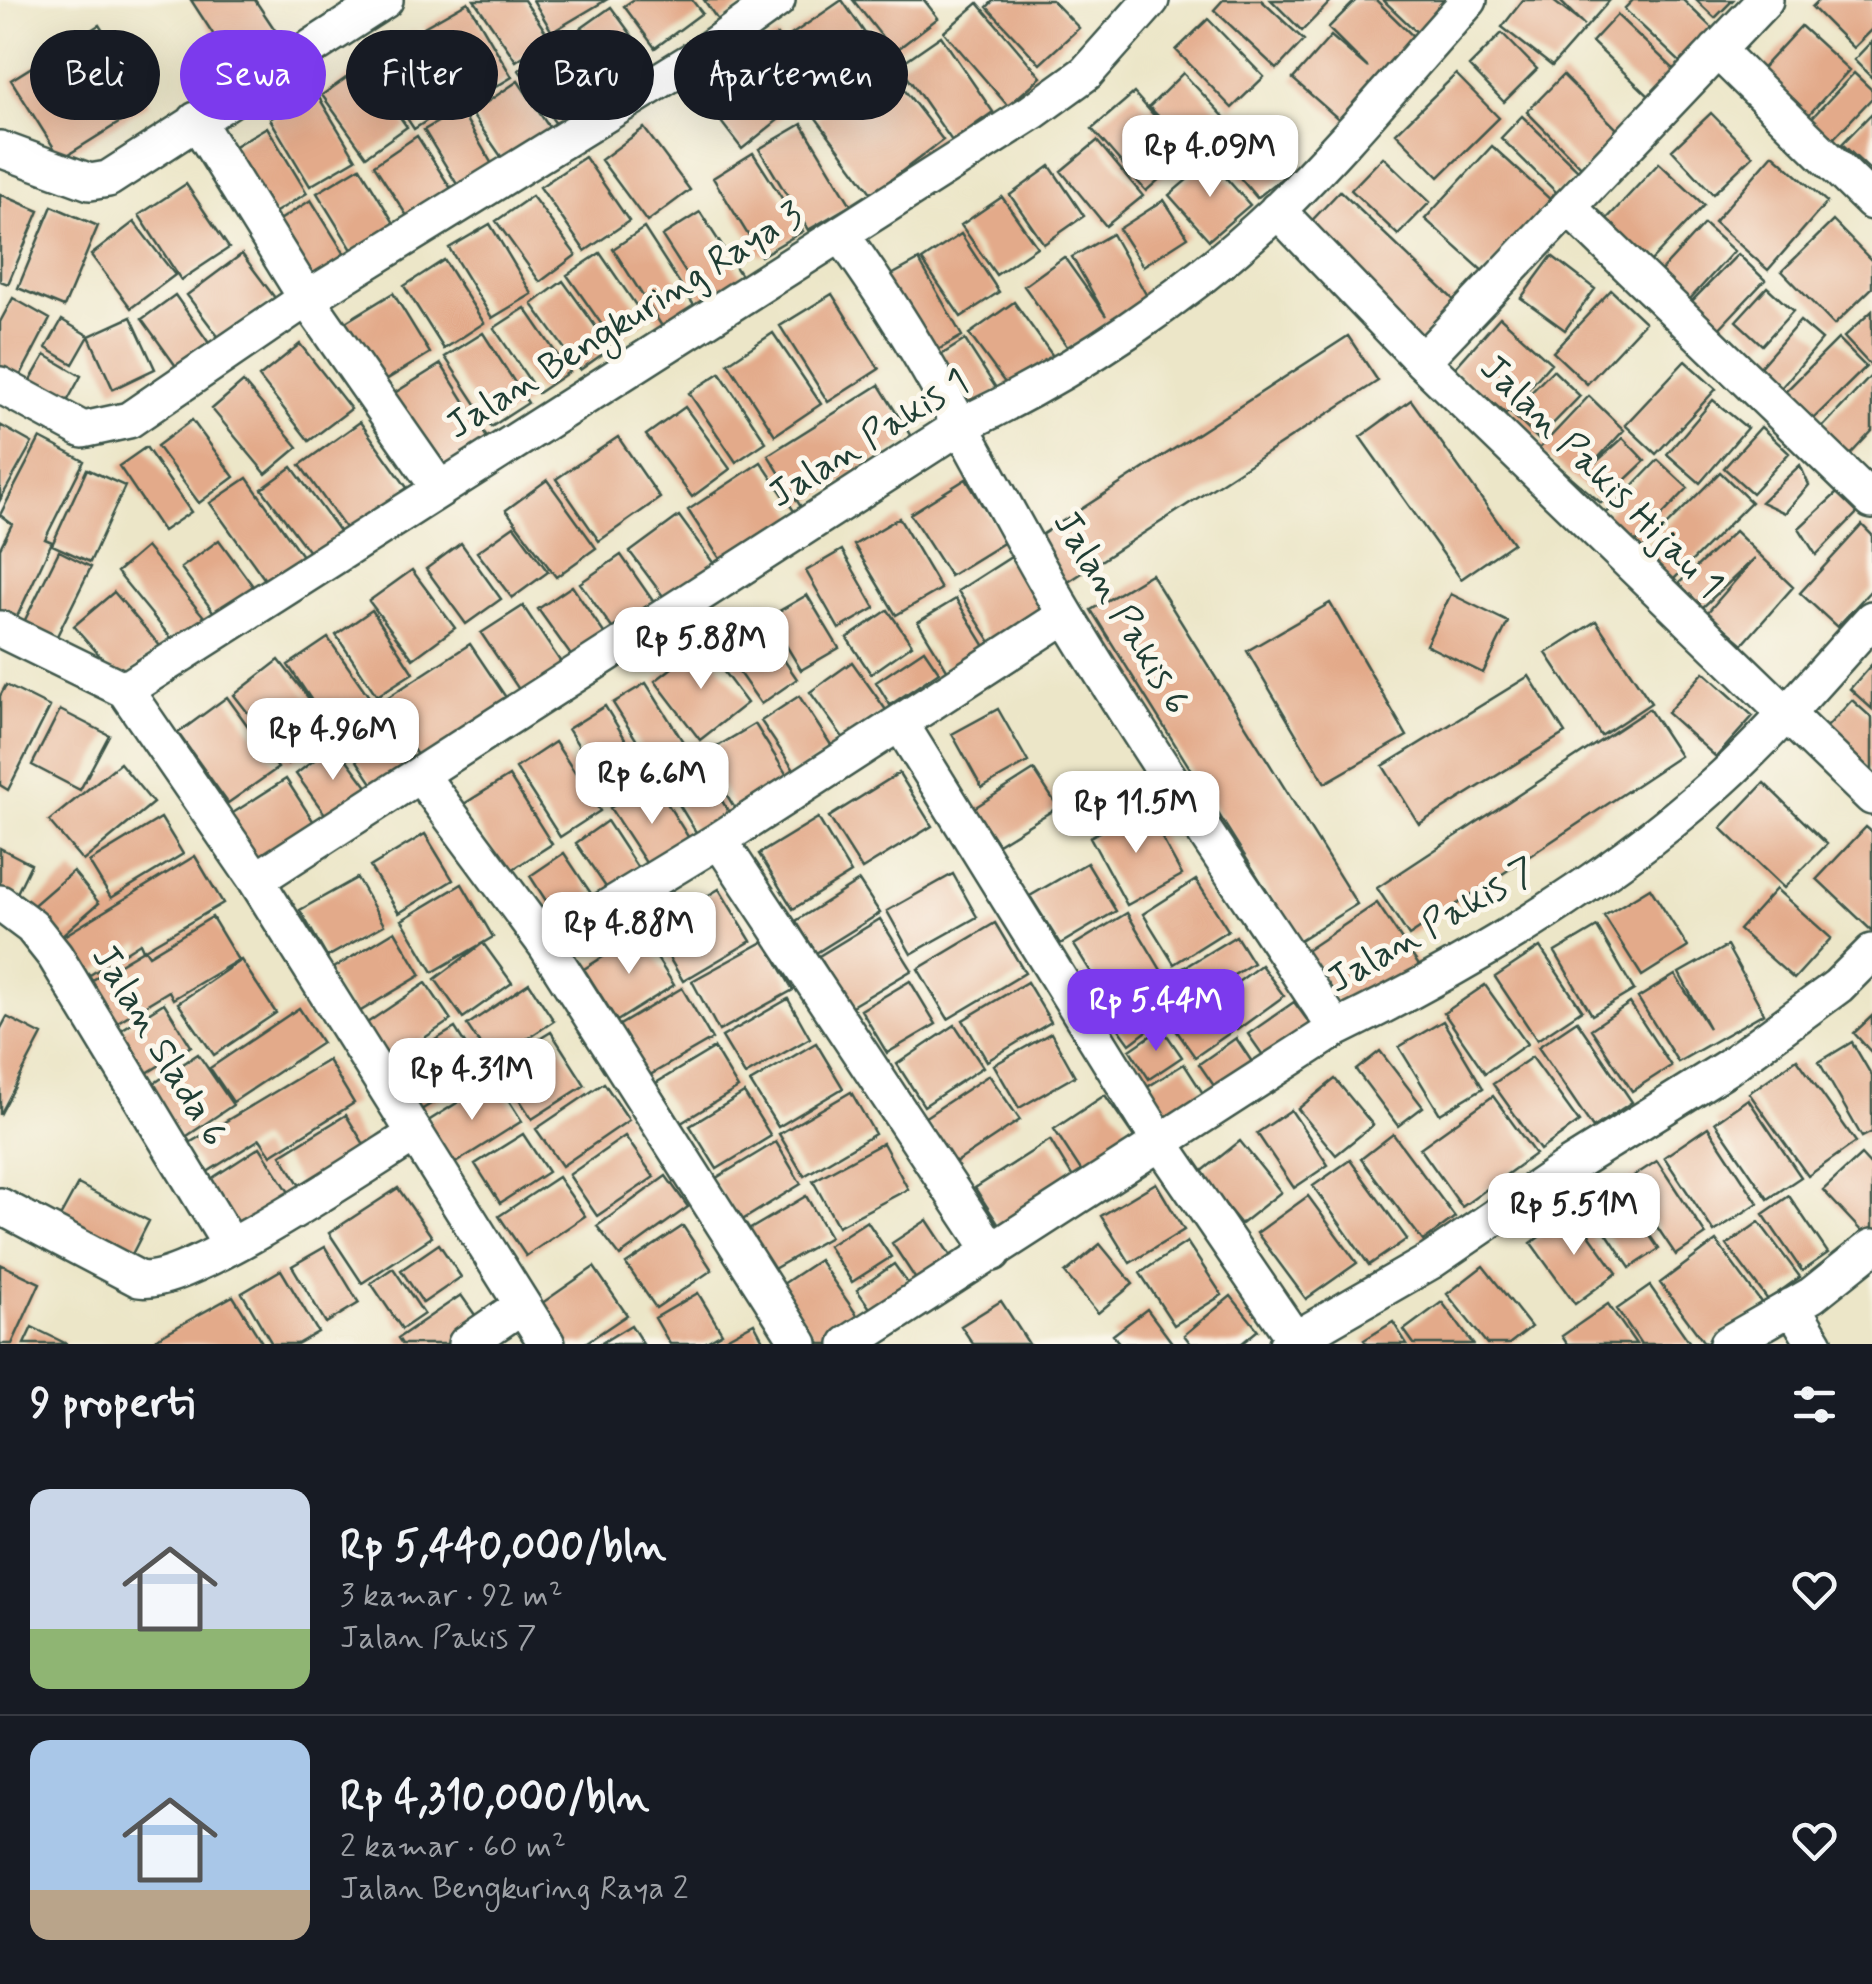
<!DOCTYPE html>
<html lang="id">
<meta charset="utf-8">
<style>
body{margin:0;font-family:Mynerve,sans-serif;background:#20242c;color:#f1f3f6;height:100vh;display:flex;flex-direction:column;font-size:38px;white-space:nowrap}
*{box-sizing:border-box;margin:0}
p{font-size:32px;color:#9ea1a6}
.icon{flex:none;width:55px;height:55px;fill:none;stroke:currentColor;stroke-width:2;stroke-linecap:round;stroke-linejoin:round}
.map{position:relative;height:1344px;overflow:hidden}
.sheet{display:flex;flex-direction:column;background:#171b24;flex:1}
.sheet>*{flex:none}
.guide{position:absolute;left:30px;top:30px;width:1000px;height:90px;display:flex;gap:20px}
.price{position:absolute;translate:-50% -85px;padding:0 22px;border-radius:20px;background:#fff;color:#222;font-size:32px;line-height:65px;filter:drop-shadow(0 2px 5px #0008)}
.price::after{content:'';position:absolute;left:50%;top:60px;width:30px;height:22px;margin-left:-15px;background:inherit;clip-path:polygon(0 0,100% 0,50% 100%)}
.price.current{background:#7c3aed;color:#fff}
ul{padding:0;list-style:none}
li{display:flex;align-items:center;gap:30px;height:250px;padding:0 30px}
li+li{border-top:2px solid #363941}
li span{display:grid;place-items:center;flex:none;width:280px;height:200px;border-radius:20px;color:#555}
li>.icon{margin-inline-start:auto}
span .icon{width:120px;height:120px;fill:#fffc;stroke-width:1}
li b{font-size:42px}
h2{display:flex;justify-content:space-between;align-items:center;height:120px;padding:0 30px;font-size:42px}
.pill{padding:0 35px;border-radius:45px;background:#171b24;box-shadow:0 10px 40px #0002;font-size:35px;line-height:90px}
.pill.current{background:#7c3aed;color:#fff}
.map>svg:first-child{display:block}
</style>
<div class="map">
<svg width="1872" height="1344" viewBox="0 0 1872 1344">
<rect width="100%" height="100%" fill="#fbf7ec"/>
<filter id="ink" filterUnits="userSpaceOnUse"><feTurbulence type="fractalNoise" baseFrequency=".01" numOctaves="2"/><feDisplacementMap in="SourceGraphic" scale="20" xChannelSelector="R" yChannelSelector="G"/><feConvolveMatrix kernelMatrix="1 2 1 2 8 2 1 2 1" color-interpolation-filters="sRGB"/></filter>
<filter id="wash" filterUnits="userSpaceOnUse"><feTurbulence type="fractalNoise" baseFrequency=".0048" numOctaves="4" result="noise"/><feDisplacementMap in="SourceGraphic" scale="40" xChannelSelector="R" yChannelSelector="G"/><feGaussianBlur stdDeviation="2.25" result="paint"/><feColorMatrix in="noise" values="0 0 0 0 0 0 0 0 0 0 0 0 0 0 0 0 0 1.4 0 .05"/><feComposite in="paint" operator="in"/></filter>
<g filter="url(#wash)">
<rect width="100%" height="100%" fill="#ece6c8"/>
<g id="blocks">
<path fill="#e3aa8a" d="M191 0H255L287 48 241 77Z
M474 0H524L550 38 516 61Z
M533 0H606L552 32Z
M633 0H692L702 13 655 48 624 6Z
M704 0H750L719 22Z
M842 0 879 54 826 91 788 37Z
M853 0H924L938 18 894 52Z
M994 0H1052L1079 28 1040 64 987 7Z
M1223 0H1261L1304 40 1277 69 1214 10Z
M1271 0H1332L1302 31Z
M1356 0H1376L1419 42 1343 123 1293 79 1331 36 1368 68 1328 28Z
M1383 0H1459L1425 40Z
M1523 0H1552L1584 25 1559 0H1610L1552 66 1502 27Z
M1633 0H1683L1713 29 1681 63 1624 9Z
M1696 0H1733L1715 18Z
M1819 0H1872V29L1853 48 1812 7Z
M468 2 512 77 469 103 424 27Z
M978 3 1041 77 1008 106 944 32Z
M611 7 652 63 606 95 566 39Z
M1617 15 1678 73 1652 99 1592 42Z
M1208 19 1264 77 1232 108 1176 50Z
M99 25 149 104 61 159 11 80Z
M1801 26 1849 70 1804 120 1755 76Z
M414 31 459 100 414 129 369 60Z
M1502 33 1537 69 1504 102 1469 66Z
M777 35 821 97 792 116 749 54Z
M941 36 993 112 952 141 899 65Z
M1872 41V78L1854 60Z
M558 44 597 100 558 127 519 70Z
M740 61 783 116 742 149 699 93Z
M363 66 407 127 366 156 322 95Z
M886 66 943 140 872 194 816 118Z
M1183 73 1226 119 1193 151 1149 107Z
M1854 73 1872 90V98L1831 141 1809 121Z
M1456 74 1499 118 1439 177 1396 133Z
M1563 75 1621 133 1584 170 1527 112Z
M518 81 555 136 509 168 471 113Z
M315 91 356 159 310 186 270 119Z
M1134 93 1188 154 1146 191 1092 129Z
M460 109 496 171 461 191 424 130Z
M1711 113 1753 156 1713 194 1672 150Z
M1872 113V172L1842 144Z
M1522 116 1578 170 1557 193 1501 138Z
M1247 120 1290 172 1257 198 1214 147Z
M802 124 851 205 808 230 759 149Z
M267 127 307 193 261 221 221 154Z
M644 128 690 190 647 222 601 160Z
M417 136 452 190 409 219 374 165Z
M1097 141 1143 196 1106 226 1061 171Z
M1492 146 1552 201 1485 273 1425 219Z
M753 153 803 231 761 256 713 178Z
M1773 154 1827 202 1768 270 1714 222Z
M585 157 629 221 585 251 540 187Z
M1383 157 1430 202 1398 235 1351 190Z
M1210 160 1250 205 1209 240 1169 195Z
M1659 163 1704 205 1648 264 1604 222Z
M1050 166 1084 216 1044 244 1010 195Z
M360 167 397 228 354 253 317 193Z
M186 184 229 248 181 280 139 215Z
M1340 191 1458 304 1417 344 1302 231Z
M0 194 39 211 8 284 0 281Z
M532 196 576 255 540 282 496 221Z
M1002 197 1037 247 996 275 961 225Z
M311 200 351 264 312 288 272 225Z
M1164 200 1188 237 1143 266 1119 229Z
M52 206 98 226 64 307 18 288Z
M700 212 742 277 704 301 662 236Z
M1833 221 1872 261V288L1834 325 1782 271Z
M134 222 175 275 131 308 91 255Z
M490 224 532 294 492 318 449 248Z
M1704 224 1734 251 1689 300 1659 273Z
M644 228 697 310 665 331 613 249Z
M961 234 999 292 961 317 922 260Z
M1112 234 1148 298 1069 349 1024 286 1064 257 1106 316 1072 257Z
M600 253 646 320 614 342 567 275Z
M242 254 275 298 220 339 187 295Z
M1738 254 1765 280 1715 333 1687 306Z
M1552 256 1595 289 1565 330 1521 298Z
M444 260 484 323 444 349 404 286Z
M919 260 962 336 922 359 879 282Z
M563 281 611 348 580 370 532 304Z
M1767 287 1793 311 1762 345 1736 321Z
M1611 290 1645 322 1587 384 1553 352Z
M393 293 430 353 381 383 344 323Z
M832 294 879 369 828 402 780 326Z
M175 295 211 346 178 369 142 319Z
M13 298 50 319 16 384 0 376V322Z
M1014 302 1055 359 1011 391 969 334Z
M525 308 569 372 538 393 494 328Z
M1872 311V367L1844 337Z
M131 317 155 369 113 389 89 336Z
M1500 317 1551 363 1506 414 1454 369Z
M62 320 89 336 73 364 46 348Z
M1800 321 1822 340 1781 388 1759 368Z
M483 333 528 403 491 427 445 357Z
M773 333 821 404 775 435 728 363Z
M1348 336 1378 381 1062 586 1032 541Z
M1838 339 1866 367 1807 425 1780 397Z
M965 340 998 391 963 413 930 362Z
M300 344 351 409 309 441 259 377Z
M45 355 81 376 64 407 27 386Z
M1685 361 1716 389 1656 454 1625 425Z
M441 364 491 444 434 479 385 399Z
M1553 370 1580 396 1538 439 1511 413Z
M720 373 766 442 736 462 689 393Z
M1872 375V431L1846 459 1818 432Z
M243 382 298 447 266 474 212 409Z
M879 385 912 438 801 507 768 455Z
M1589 396 1624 430 1585 472 1623 438 1645 461 1601 503 1539 449Z
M1411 400 1513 543 1461 579 1360 437Z
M1713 400 1747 428 1700 483 1667 454Z
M685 407 730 469 692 497 646 435Z
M192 420 234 477 199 503 157 446Z
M360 422 413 496 353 539 300 465Z
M0 425 32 443 0 500Z
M1761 427 1789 453 1752 493 1724 468Z
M618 437 660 498 599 541 556 479Z
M40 438 84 461 45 539 52 542 14 623 0 617V548L12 524 0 515Z
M146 447 191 512 163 531 119 466Z
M1658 460 1688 488 1629 550 1599 521Z
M761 462 800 520 726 568 688 510Z
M1800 465 1809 485 1785 513 1761 502Z
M292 467 347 542 318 564 262 489Z
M87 469 125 486 90 562 52 545Z
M1720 472 1751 502 1670 583 1640 552Z
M247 478 307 563 271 588 210 503Z
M966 479 1005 542 950 576 910 514Z
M547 480 596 548 556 577 506 510Z
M1837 493 1858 512 1816 555 1799 528Z
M679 516 717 568 669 604 630 552Z
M899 518 941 589 896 615 854 545Z
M1862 525 1872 535V589L1837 627 1800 593Z
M514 526 548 572 512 598 477 552Z
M1735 531 1793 587 1743 644 1707 613 1755 558 1702 608 1679 583Z
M219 540 261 597 223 625 181 568Z
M461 543 501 599 466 624 426 569Z
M146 547 210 624 180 649 117 572Z
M842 550 875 608 839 629 806 571Z
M59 551 91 567 54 642 22 626Z
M621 555 662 614 622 642 580 583Z
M1011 557 1050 617 996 650 958 591Z
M412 570 455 628 413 659 369 601Z
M1151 574 1357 904 1298 941 1091 610Z
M572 586 608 639 575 661 538 609Z
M114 592 161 647 121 680 74 626Z
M1451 594 1508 622 1483 673 1426 645Z
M807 595 839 648 801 670 769 617Z
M956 599 989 653 951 676 918 622Z
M1330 603 1407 736 1325 783 1247 651Z
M523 606 566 670 524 697 481 633Z
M372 610 413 673 377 696 336 635Z
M888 610 912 645 871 674 847 638Z
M754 616 797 679 761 704 717 641Z
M1596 621 1651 703 1601 736 1546 653Z
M328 638 372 701 288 764 234 695 279 660 320 713 288 665Z
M470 644 511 705 422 763 382 701Z
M703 644 747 703 700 740 655 681Z
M924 650 939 672 890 705 876 682Z
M852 662 886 710 844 739 810 692Z
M1872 664V709L1850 689Z
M1704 672 1753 716 1716 757 1667 713Z
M1529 676 1565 733 1419 824 1383 766Z
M646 683 687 748 654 768 613 703Z
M6 685 50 707 8 790 0 785V696Z
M799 696 833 748 796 773 761 721Z
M227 697 278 768 228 803 178 733Z
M1852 700 1872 718V771L1826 728Z
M605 706 645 771 609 794 568 729Z
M998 709 1028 762 982 788 952 734Z
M1649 709 1680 756 1409 936 1377 888Z
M60 710 109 735 80 790 32 765Z
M380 710 421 772 382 798 341 737Z
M755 724 790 780 737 812 703 755Z
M555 742 600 811 560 837 516 768Z
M335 744 371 792 330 821 296 774Z
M697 760 735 822 702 842 664 780Z
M120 763 153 803 83 861 49 821Z
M1034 770 1058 807 998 844 974 808Z
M899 773 932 826 862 869 829 817Z
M509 776 552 844 507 873 464 804Z
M286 779 321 833 260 871 225 818Z
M653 781 694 846 652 872 610 808Z
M1764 783 1827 844 1784 888 1721 828Z
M1145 807 1182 875 1127 905 1090 837Z
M161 818 183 854 111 898 89 862Z
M818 818 851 873 793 909 759 854Z
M607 821 643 876 612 896 576 843Z
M1866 827 1872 832V931L1817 879Z
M425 834 453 880 399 913 370 867Z
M0 848 31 864 15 897 0 889Z
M564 853 598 904 563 927 530 876Z
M195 856 223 903 143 950 140 943 79 982 28 910 73 871 99 903 54 942Z
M1087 863 1116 911 1060 944 1030 896Z
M953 874 977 917 911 954 887 911Z
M357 878 384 925 327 957 300 910Z
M1196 880 1228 930 1174 964 1143 914Z
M859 881 880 913 816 953 796 921Z
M462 884 493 937 433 972 402 920Z
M1650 888 1688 947 1642 976 1604 916Z
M719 889 751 941 683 981 652 929Z
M1776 889 1831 938 1794 979 1739 930Z
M1377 903 1420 967 1346 1016 1304 952Z
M1127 913 1161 970 1109 1001 1074 945Z
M212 917 238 960 173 999 169 991 106 1029 81 987 145 949 149 955Z
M880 919 912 970 850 1007 819 956Z
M995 923 1025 973 948 1019 918 969Z
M1597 927 1634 990 1592 1015 1555 952Z
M395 931 421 975 354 1015 329 971Z
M641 933 674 985 617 1021 584 969Z
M1236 936 1253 963 1184 1006 1167 978Z
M765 941 793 990 719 1031 692 981Z
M483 943 512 983 463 1018 435 979Z
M1727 946 1764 1013 1678 1062 1638 998 1675 975 1709 1028 1679 973Z
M1540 947 1582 1010 1537 1040 1495 977Z
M241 960 276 1013 214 1055 178 1003Z
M1261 965 1284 996 1237 1030 1215 999Z
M910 981 936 1024 887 1053 861 1010Z
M1155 981 1176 1009 1130 1044 1109 1015Z
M1027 982 1051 1022 987 1061 963 1020Z
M426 983 451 1020 386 1064 361 1027Z
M529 983 554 1021 492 1062 467 1025Z
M1485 985 1527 1044 1485 1073 1444 1013Z
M682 988 712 1039 643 1079 613 1029Z
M1207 998 1231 1032 1195 1057 1171 1023Z
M788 999 810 1038 745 1075 722 1037Z
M1294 1002 1313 1028 1267 1061 1248 1034Z
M164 1003 191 1046 137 1079 110 1037Z
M1630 1003 1671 1066 1632 1091 1591 1029Z
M299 1008 322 1043 233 1102 210 1068Z
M1872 1016V1053L1854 1033Z
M7 1017 42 1035 0 1115V1030Z
M1443 1021 1483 1088 1440 1114 1399 1047Z
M1577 1021 1632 1102 1593 1128 1538 1047Z
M955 1025 983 1067 924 1106 897 1064Z
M455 1028 483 1072 416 1113 389 1068Z
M1162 1028 1182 1057 1149 1079 1130 1050Z
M551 1032 585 1085 532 1119 497 1065Z
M1051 1033 1075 1076 1019 1108 994 1065Z
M1236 1038 1258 1071 1221 1096 1199 1064Z
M1852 1042 1872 1076V1132L1862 1137 1819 1062Z
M816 1043 843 1088 778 1127 750 1082Z
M714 1048 738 1088 681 1123 656 1083Z
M1380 1051 1423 1107 1398 1126 1356 1070Z
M198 1054 233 1105 181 1140 147 1088Z
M1532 1057 1579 1122 1540 1150 1493 1084Z
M1797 1059 1856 1142 1808 1176 1749 1093Z
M328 1060 354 1103 271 1155 260 1139 204 1174 186 1145Z
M1184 1064 1208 1101 1170 1125 1146 1088Z
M989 1075 1020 1120 955 1163 924 1118Z
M495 1079 522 1121 449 1167 422 1125Z
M1335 1079 1373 1125 1336 1155 1298 1109Z
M604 1083 629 1120 562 1166 536 1129Z
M851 1092 875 1134 804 1176 779 1134Z
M744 1093 771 1136 717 1169 690 1126Z
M1105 1095 1138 1143 1086 1178 1054 1129Z
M1493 1096 1535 1154 1462 1207 1420 1148Z
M1748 1099 1801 1177 1768 1199 1715 1122Z
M1291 1110 1328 1165 1294 1188 1257 1133Z
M346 1115 370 1154 305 1194 281 1155Z
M1708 1127 1758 1203 1714 1232 1664 1157Z
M523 1134 548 1172 500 1203 475 1164Z
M1393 1134 1455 1217 1423 1241 1361 1159Z
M625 1136 654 1177 597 1216 569 1175Z
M1050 1140 1077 1184 1002 1230 975 1188Z
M1240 1141 1281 1192 1241 1224 1200 1173Z
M776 1142 801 1184 739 1222 713 1180Z
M883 1143 908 1189 838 1226 813 1181Z
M260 1147 294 1200 237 1236 203 1184Z
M1861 1155 1872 1167V1229L1865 1235 1823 1190Z
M1350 1160 1407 1239 1369 1265 1313 1186Z
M1657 1161 1706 1235 1676 1255 1626 1181Z
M666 1176 688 1207 620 1256 597 1226Z
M558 1177 585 1216 526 1256 499 1216Z
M1613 1182 1659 1249 1630 1268 1585 1201Z
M1156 1183 1184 1230 1130 1263 1101 1216Z
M78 1184 149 1221 128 1262 56 1224Z
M398 1188 432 1237 362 1283 329 1233Z
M806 1196 830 1237 770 1271 747 1231Z
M1308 1196 1357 1263 1306 1299 1257 1233Z
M1789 1196 1828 1253 1802 1271 1763 1214Z
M1573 1212 1617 1273 1575 1304 1531 1243Z
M927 1220 958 1267 923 1290 892 1243Z
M867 1221 891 1257 852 1282 828 1246Z
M1759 1222 1800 1277 1768 1300 1727 1245Z
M683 1226 712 1270 656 1308 626 1264Z
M1716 1241 1763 1305 1705 1344 1660 1283Z
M1187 1242 1222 1295 1174 1325 1140 1273Z
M439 1244 461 1277 423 1303 401 1270Z
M1100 1244 1133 1284 1098 1313 1065 1273Z
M325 1247 359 1303 326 1323 292 1266Z
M819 1260 863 1324 833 1344H820L780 1286Z
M0 1264 40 1283 12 1344H0Z
M894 1264 914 1292 877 1318 857 1290Z
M1483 1266 1531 1327 1509 1344H1487L1447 1294Z
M594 1267 627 1315 584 1344H561L535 1308Z
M393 1268 424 1314 402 1329 371 1283Z
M281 1270 318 1332 297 1344H272L242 1293Z
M1650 1286 1690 1343 1688 1344H1641L1617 1309Z
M698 1293 722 1333 703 1344H670L655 1318Z
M461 1295 482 1325 454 1344H402L398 1338Z
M233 1296 263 1344H154L155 1339Z
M1231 1296 1258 1330 1241 1344H1191L1184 1335Z
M1001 1301 1029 1344H973L961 1326Z
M1442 1302 1473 1344H1414L1404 1330Z
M1608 1304 1636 1344H1567L1562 1336Z
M1147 1309 1173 1344H1120L1113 1335Z
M1393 1322 1407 1344H1367L1364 1340Z
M754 1323 765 1344H715Z
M631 1325 643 1344H600Z
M32 1327 67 1344H24Z"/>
</g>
</g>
<g filter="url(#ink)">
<use href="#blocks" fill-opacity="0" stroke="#3e564a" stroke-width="2.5"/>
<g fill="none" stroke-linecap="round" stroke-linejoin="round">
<defs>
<path id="minor" d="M1717 50 1872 202
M196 120 307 299 439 488
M0 149 90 182 108 179 385 0
M1568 207 1872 501
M1277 210 1422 361 1872 797
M842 236C930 354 991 489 1066 615 1151 756 1246 892 1336 1029
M1422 361 1765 0
M0 385 83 430 129 420 300 303 698 57 777 0
M0 629 125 690 256 880 547 1344
M125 690 1032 112 1086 73 1151 0
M900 723 1162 1145 1298 1344
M421 776 546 945 800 1344
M719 840 993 1253
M256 880 962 425C1076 371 1187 297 1278 210 1345 144 1406 70 1469 0
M0 903 32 927 55 956 231 1246
M546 945 719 840 1066 615
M0 1206 139 1279C184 1288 364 1166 412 1136
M1792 1306 1815 1344
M466 1344 521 1306
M848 1344 1336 1029C1472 963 1607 882 1720 780 1774 731 1822 674 1872 619
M1287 1344 1431 1261 1571 1165 1728 1067 1838 986 1872 952
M1727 1344 1812 1295 1872 1247"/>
</defs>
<use href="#minor" stroke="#3e564a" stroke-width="40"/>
<use href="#minor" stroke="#fff" stroke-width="35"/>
</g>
</g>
<g text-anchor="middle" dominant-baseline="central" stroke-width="10" stroke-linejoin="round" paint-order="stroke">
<g font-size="38" fill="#1f3d34" stroke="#fbf7ec">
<text transform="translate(625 321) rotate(-32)">Jalan Bengkuring Raya 3</text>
<text transform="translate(869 439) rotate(-32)">Jalan Pakis 1</text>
<text transform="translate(1601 477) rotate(45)">Jalan Pakis Hijau 1</text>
<text transform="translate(1121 613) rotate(59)">Jalan Pakis 6</text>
<text transform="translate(1432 926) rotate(-30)">Jalan Pakis 7</text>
<text transform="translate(159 1046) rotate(59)">Jalan Slada 6</text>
</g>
</g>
</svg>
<b class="price" style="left:1210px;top:200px">Rp 4.09M</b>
<b class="price" style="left:701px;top:692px">Rp 5.88M</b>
<b class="price" style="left:333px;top:783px">Rp 4.96M</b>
<b class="price" style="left:652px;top:827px">Rp 6.6M</b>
<b class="price" style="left:1136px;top:856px">Rp 11.5M</b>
<b class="price" style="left:629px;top:977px">Rp 4.88M</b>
<b class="price current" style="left:1156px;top:1054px">Rp 5.44M</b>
<b class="price" style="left:472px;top:1123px">Rp 4.31M</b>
<b class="price" style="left:1574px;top:1258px">Rp 5.51M</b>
<div class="guide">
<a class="pill">Beli</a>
<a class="pill current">Sewa</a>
<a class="pill">Filter</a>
<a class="pill">Baru</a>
<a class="pill">Apartemen</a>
</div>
</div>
<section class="sheet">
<h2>9 properti<svg class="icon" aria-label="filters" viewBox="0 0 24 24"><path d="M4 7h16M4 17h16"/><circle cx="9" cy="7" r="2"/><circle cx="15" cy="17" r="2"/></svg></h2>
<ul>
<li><span style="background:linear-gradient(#c9d6e8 70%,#8fb573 0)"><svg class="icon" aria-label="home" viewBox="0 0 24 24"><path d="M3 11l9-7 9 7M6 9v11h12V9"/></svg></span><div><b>Rp 5,440,000/bln</b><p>3 kamar · 92 m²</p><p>Jalan Pakis 7</p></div><svg class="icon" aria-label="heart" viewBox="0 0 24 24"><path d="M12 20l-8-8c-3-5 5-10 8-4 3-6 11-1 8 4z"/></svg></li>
<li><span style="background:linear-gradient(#a9c7e8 75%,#b9a48a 0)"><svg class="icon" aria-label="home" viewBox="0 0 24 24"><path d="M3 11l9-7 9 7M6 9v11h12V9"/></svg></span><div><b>Rp 4,310,000/bln</b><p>2 kamar · 60 m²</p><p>Jalan Bengkuring Raya 2</p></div><svg class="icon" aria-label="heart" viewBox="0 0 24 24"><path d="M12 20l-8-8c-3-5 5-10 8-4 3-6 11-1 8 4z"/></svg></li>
</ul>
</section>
